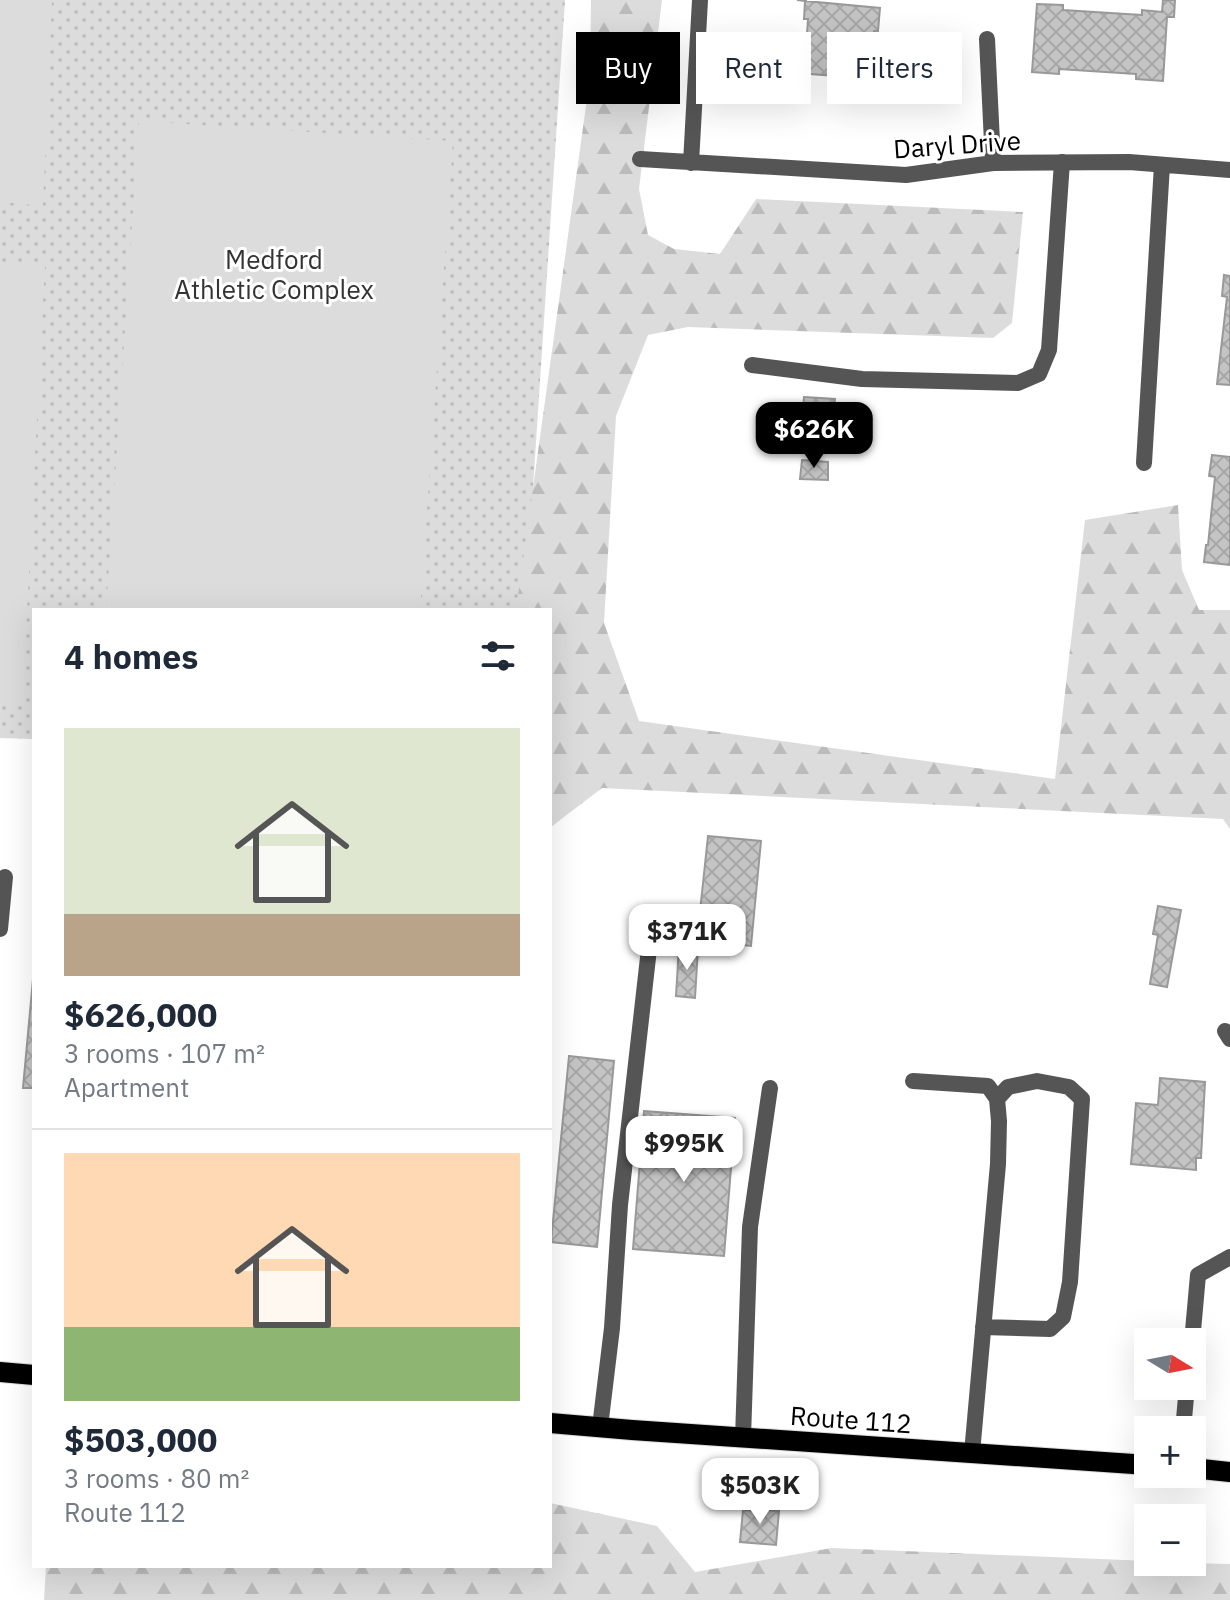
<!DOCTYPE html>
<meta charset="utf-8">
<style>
body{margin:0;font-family:"IBM Plex Sans",sans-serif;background:#f6f6f7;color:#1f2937;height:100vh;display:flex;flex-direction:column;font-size:30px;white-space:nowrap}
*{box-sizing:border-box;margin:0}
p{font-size:26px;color:#747a83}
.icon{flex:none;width:44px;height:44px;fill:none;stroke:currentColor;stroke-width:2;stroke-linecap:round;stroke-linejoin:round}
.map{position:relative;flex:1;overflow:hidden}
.side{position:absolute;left:32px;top:608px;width:520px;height:960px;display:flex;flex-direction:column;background:#fff;border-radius:0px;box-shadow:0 8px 32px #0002}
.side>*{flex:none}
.guide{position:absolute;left:576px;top:32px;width:534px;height:72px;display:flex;gap:16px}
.needle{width:52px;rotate:100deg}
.buttons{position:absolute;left:1134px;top:1328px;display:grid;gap:16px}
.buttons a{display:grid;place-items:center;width:72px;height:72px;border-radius:0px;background:#fff;box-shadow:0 8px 32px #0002;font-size:40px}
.price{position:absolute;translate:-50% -68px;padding:0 18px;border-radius:16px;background:#fff;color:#222;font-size:26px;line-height:52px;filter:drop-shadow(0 2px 4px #0008)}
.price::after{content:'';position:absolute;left:50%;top:48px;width:24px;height:18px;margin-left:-12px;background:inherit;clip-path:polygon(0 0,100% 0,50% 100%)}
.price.active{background:#000;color:#fff}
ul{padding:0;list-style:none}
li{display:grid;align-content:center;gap:16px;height:424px;padding:0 32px}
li+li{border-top:2px solid #e0e1e3}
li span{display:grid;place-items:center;height:248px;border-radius:0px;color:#555}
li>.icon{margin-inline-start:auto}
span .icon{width:144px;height:144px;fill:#fffc;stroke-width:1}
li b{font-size:34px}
h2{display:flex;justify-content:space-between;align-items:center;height:96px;padding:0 32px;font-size:34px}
.pill{padding:0 28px;border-radius:0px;background:#fff;box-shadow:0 8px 32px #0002;font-size:28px;line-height:72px}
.pill.active{background:#000;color:#fff}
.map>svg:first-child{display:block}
</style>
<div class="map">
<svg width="1230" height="1600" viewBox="0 0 1230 1600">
<defs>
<pattern id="grass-dots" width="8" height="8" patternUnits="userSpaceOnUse" patternTransform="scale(2)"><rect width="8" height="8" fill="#dcdcdc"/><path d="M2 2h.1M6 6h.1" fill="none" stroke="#bbb" stroke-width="1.8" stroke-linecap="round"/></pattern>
<pattern id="forest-firs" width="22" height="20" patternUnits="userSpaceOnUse" patternTransform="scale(2)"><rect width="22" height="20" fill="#dcdcdc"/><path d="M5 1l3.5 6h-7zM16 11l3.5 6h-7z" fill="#bbb"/></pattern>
<pattern id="building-cross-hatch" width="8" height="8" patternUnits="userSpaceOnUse" patternTransform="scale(2)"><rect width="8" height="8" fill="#c4c4c4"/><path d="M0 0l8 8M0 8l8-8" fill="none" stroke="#a7a7a7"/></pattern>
</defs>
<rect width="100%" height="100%" fill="#fff"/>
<path fill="url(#grass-dots)" d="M0 0H565L525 610H34V739L0 738Z"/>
<path fill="url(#forest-firs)" d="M591 0H662L639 189 648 235 674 249 720 254 756 199 1023 212 1012 323 993 338 688 327 648 335 616 416 604 623 639 721 1055 779 1085 520 1178 505 1182 570 1199 610H1230V829L1223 819 602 788 551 827 550 830V610H516L590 77Z
M550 1503 657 1526 695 1572 832 1548 1148 1561V1562L1230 1564V1600H44L46 1566H550Z"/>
<path fill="#dcdcdc" d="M0 0H52L43 206 0 202Z
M139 121 453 141 420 610H106Z
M0 262 45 266 22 705 0 706Z"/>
<path fill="url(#building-cross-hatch)" stroke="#999" stroke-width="2" d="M797 0H806V1L880 8 878 31H874L872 60H875L873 79 798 73 800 49H806L808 19H804L805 1Z
M1163 0H1175L1174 17H1167L1163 81 1136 79V74L1059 69V74L1032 72 1037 4 1063 5V10L1142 15V10L1162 12Z
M1224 275 1230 276V385L1217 384 1227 297 1222 296Z
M804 397 835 399 831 436 801 434Z
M1212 455 1230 457V565L1204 562 1206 545H1208L1215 477 1209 476Z
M802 460 828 462V480L800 479Z
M708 836 761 841 751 946 697 940Z
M1158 906 1181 910 1167 987 1150 984 1158 935 1153 934Z
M679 946 698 948 695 998 676 996Z
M34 968V1088H23Z
M569 1056 614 1061 597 1247 551 1242Z
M1160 1078 1205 1082 1201 1158H1196V1170L1131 1164 1136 1103 1158 1105Z
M644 1111 735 1118 724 1256 633 1249Z
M757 1502 766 1503 765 1510 779 1511 776 1545 740 1542 743 1510 756 1511Z"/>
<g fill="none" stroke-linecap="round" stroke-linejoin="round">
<defs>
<path id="primary" d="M0 1372 34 1375
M550 1423 632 1430 1148 1465
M1192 1468 1230 1472"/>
</defs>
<use href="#primary" stroke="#dbdbdb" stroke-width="22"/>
<path stroke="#555" stroke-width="16" d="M752 365 862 379 1018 383 1039 374 1049 350 1062 162
M0 929 5 877
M1225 1031 1230 1039
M913 1081 988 1086 997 1099 999 1121 998 1164 972 1453
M983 1327 1050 1329 1063 1317 1070 1282 1082 1099 1069 1087 1037 1081 1008 1087 997 1099
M1192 1342 1198 1275 1230 1257
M600 1427 612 1328 620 1205 650 940
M1183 1430 1187 1386
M743 1438 750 1227 770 1088"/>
<path stroke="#555" stroke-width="16" d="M987 39 993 163
M640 159 906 175 993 163 1129 162 1230 170
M691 163 700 0
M1144 463 1162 165"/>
<use href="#primary" stroke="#000" stroke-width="20"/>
</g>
<g text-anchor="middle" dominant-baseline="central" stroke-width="6" stroke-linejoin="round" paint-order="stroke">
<g font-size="26" fill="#000" stroke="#fff">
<text transform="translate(957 144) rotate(-4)">Daryl Drive</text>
<text transform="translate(851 1419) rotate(4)">Route 112</text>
</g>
<g font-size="26" fill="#333" stroke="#fff">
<text x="274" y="259">Medford<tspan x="274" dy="30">Athletic Complex</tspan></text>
</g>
</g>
</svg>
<div class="buttons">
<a><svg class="needle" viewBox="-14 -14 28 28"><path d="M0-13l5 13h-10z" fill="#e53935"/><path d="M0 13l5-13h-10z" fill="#747a83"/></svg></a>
<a>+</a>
<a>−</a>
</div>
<b class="price active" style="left:814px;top:470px">$626K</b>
<b class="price" style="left:687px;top:972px">$371K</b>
<b class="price" style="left:684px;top:1184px">$995K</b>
<b class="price" style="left:760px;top:1526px">$503K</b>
<div class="guide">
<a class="pill active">Buy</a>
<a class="pill">Rent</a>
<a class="pill">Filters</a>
</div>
<section class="side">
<h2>4 homes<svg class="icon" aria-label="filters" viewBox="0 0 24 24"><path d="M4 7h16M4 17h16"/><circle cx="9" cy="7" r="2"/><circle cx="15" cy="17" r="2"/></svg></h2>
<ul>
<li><span style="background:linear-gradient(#dfe7d0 75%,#b9a48a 0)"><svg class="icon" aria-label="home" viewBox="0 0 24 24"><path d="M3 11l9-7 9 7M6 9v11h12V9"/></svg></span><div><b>$626,000</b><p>3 rooms · 107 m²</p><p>Apartment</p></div></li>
<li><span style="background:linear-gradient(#ffd9b3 70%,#8fb573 0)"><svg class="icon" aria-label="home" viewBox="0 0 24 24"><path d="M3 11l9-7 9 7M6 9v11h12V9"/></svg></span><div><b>$503,000</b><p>3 rooms · 80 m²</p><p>Route 112</p></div></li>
</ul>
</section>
</div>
